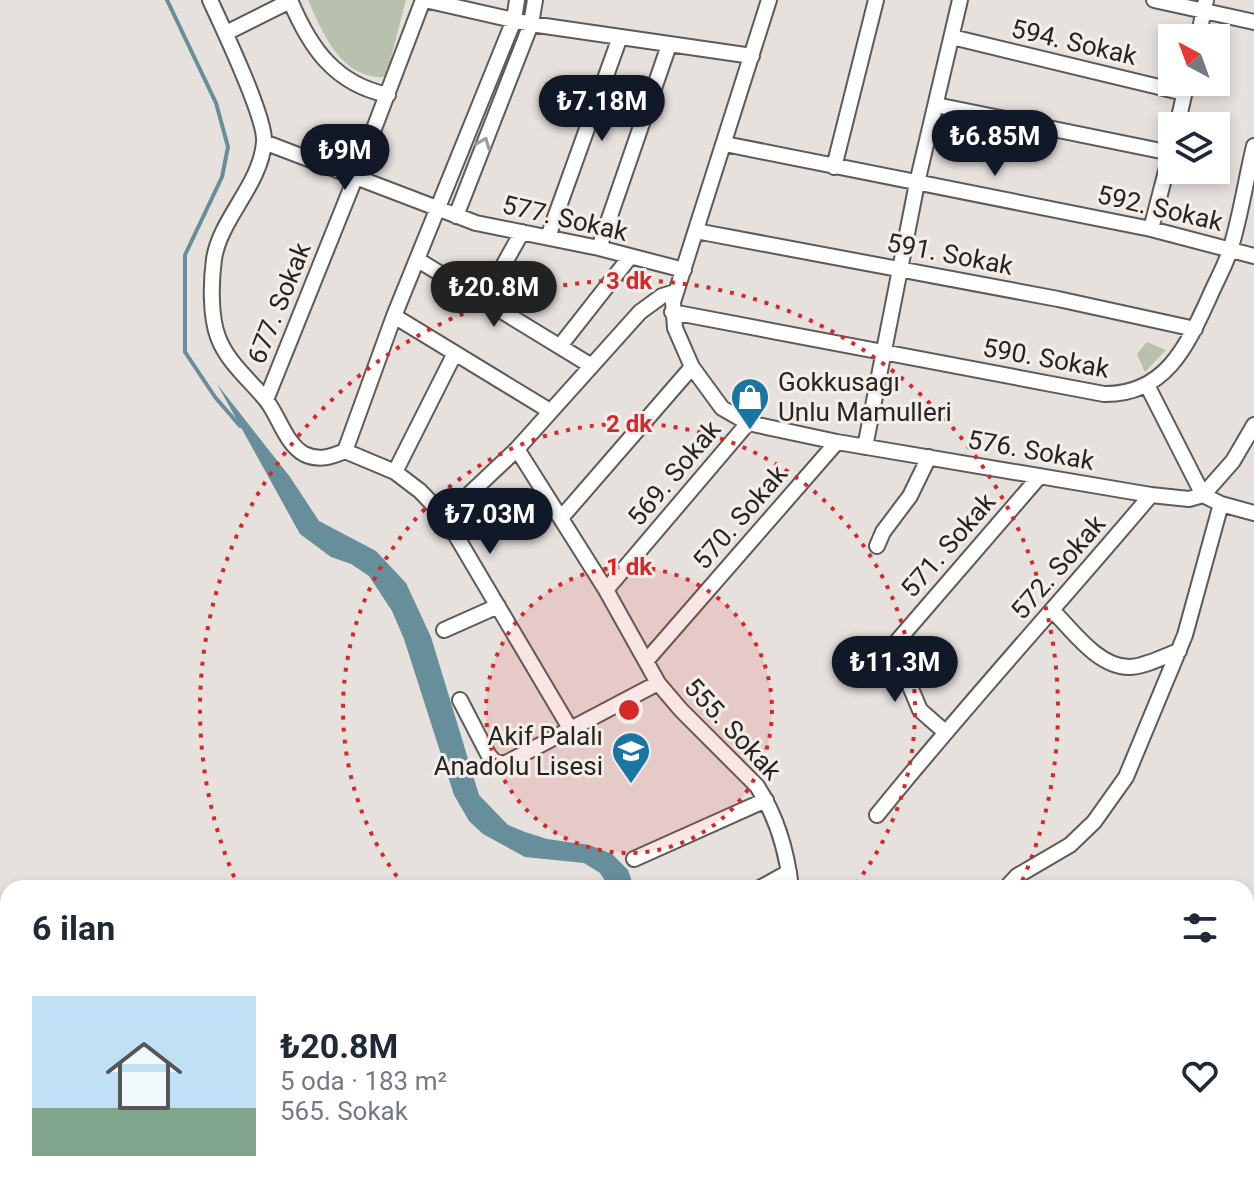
<!DOCTYPE html>
<html lang="tr">
<meta charset="utf-8">
<style>
body{margin:0;font-family:Roboto,sans-serif;background:#f2f2f3;color:#1f2937;height:100vh;display:flex;flex-direction:column;font-size:30px;white-space:nowrap}
*{box-sizing:border-box;margin:0}
p{font-size:26px;color:#747a83}
.icon{flex:none;width:44px;height:44px;fill:none;stroke:currentColor;stroke-width:2;stroke-linecap:round;stroke-linejoin:round}
.map{position:relative;flex:1;overflow:hidden}
.side{position:absolute;left:0px;top:880px;width:1254px;height:312px;display:flex;flex-direction:column;background:#fff;border-radius:24px 24px 0 0;box-shadow:0 4px 12px #0003}
.side>*{flex:none}
.needle{width:52px;rotate:319deg}
.buttons{position:absolute;left:1158px;top:24px;display:grid;gap:16px}
.buttons a{display:grid;place-items:center;width:72px;height:72px;border-radius:0px;background:#fff;box-shadow:0 4px 12px #0003;font-size:40px}
.price{position:absolute;translate:-50% -68px;padding:0 18px;border-radius:28px;background:#111827;color:#fff;font-size:26px;line-height:52px;filter:drop-shadow(0 2px 4px #0008)}
.price::after{content:'';position:absolute;left:50%;top:48px;width:24px;height:18px;margin-left:-12px;background:inherit;clip-path:polygon(0 0,100% 0,50% 100%)}
.price.selected{background:#222;color:#fff}
ul{padding:0;list-style:none}
li{display:flex;align-items:center;gap:24px;height:200px;padding:0 32px}
li span{display:grid;place-items:center;flex:none;width:224px;height:160px;border-radius:0px;color:#555}
li>.icon{margin-inline-start:auto}
span .icon{width:96px;height:96px;fill:#fffc;stroke-width:1}
li b{font-size:34px}
h2{display:flex;justify-content:space-between;align-items:center;height:96px;padding:0 32px;font-size:34px}
.map>svg:first-child{display:block}
</style>
<div class="map">
<svg width="1254" height="1192" viewBox="0 0 1254 1192">
<rect width="100%" height="100%" fill="#e7e1dd"/>
<path fill="#b7c1ad" d="M308 0H406L386 77C342 80 323 34 308 0Z
M1147 342 1166 350 1145 372 1137 354Z"/>
<path fill="#668e9b" d="M217 384 290 477 319 521 376 551 406 583 431 637 479 795 508 825 525 832 547 839 589 845 612 854 628 870 634 888H610L600 873 584 863 525 857 483 834 469 821 454 795 404 639 392 611 369 576 351 564 331 557 300 534Z"/>
<g fill="none" stroke-linecap="round" stroke-linejoin="round">
<path stroke="#668e9b" stroke-width="4" d="M167 0 216 103 228 147 222 177 185 255V352L215 397 240 426"/>
<defs>
<path id="minor" d="M210 0C222 26 266 118 264 142 261 184 220 219 214 259 211 281 210 316 218 337 227 362 250 380 266 400 279 416 285 443 304 454 319 461 331 457 345 451
M290 0C310 48 335 84 388 95
M425 0 531 24 752 56
M769 0 673 302 675 328 692 367 722 408 748 423 837 442 1151 495 1189 499 1203 495
M1154 0 1254 22
M226 33 290 1
M952 37 1184 93
M1198 38 1206 0
M936 105 1171 153
M1177 126 1187 82
M264 142 476 223 599 248 684 270
M725 144 1151 229 1254 256
M834 167 876 0
M456 216 531 24 535 0
M1151 229 1172 148
M696 231 1058 299 1195 329
M548 237 620 37
M599 248 669 45
M418 260 590 365
M484 300 522 232
M672 312 1104 394C1165 395 1187 346 1209 298 1216 281 1226 265 1231 247 1241 214 1246 179 1254 146
M394 316 550 411
M560 346 630 257
M1147 385 1203 495 1221 504 1254 513
M266 400 356 176 423 0
M865 447 917 183 960 0
M517 449 606 590 658 683 681 710 757 786C777 817 787 852 791 888
M345 451 394 316 514 20 517 0
M345 451 395 472 420 491 445 517 571 730
M395 472 455 353
M1203 495 1233 461 1254 425
M445 517 517 449 640 312 662 296 675 292
M561 518 692 367
M877 546 883 532 910 496 929 457
M606 590 748 423
M1053 611C1073 631 1098 667 1129 667 1145 667 1164 656 1179 651
M444 630 498 606
M647 660 837 442
M460 700 488 754 494 761 504 764 658 683
M945 732 920 710 893 646 1039 477
M877 815C965 706 1060 603 1151 495
M634 859 766 800
M760 888 789 872
M1006 888 1017 876 1070 845 1094 822 1126 777 1185 635 1221 504
M1246 1110 1254 1100
M715 1184 736 1187 747 1184
M1236 1184 1253 1192
M1198 1192 1202 1184"/>
<path id="highway" d="M1246 955 1254 948
M1246 1005 1254 997
M1003 1192 1011 1184
M1056 1192 1065 1184"/>
</defs>
<use href="#minor" stroke="#5f5a56" stroke-width="18"/>
<use href="#highway" stroke="#5f5a56" stroke-width="24"/>
<use href="#minor" stroke="#fff" stroke-width="14"/>
<use href="#highway" stroke="#fff" stroke-width="20"/>
</g>
<defs><path id="oneway-chevron" d="M-2-3.5L2.5 0L-2 3.5" fill="none" stroke-width="1.6" stroke-linecap="round" stroke-linejoin="round" transform="scale(2)"/></defs>
<use stroke="#9d9c9c" href="#oneway-chevron" transform="translate(484 143) rotate(-69)"/>
<circle cx="629" cy="710" r="143" fill="#d62828" fill-opacity=".12"/>
<g fill="none" stroke="#d62828" stroke-width="4" stroke-dasharray="4 8">
<circle cx="629" cy="710" r="143"/>
<path d="M404 886A286 286 0 1 1 854 886"/>
<path d="M239 888A429 429 0 1 1 1019 888"/>
</g>
<defs>
<symbol id="shop-pin" viewBox="-11 -11 22 30"><path d="M0 17L-7.5 6A9.5 9.5 0 1 1 7.5 6Z" fill="#1975a3" stroke="#f4eeea"/><path d="M-5-2.5h2.3a2.7 3.5 0 0 1 5.4 0H5L5.5 6h-11ZM-1.5-2.5h3a1.5 2.3 0 0 0-3 0Z" fill="#fff"/></symbol>
<symbol id="school-pin" viewBox="-11 -11 22 30"><path d="M0 17L-7.5 6A9.5 9.5 0 1 1 7.5 6Z" fill="#1975a3" stroke="#f4eeea"/><path d="M0-5L7-2L0 1L-7-2ZM-4 1L0 2.5L4 1V4Q0 6-4 4Z" fill="#fff"/></symbol>
</defs>
<g fill-rule="evenodd">
<use href="#shop-pin" x="728" y="375" width="44" height="60"/>
<use href="#school-pin" x="609" y="729" width="44" height="60"/>
</g>
<g text-anchor="middle" dominant-baseline="central" stroke-width="6" stroke-linejoin="round" paint-order="stroke">
<g font-size="26" fill="#262422" stroke="#f4eeea">
<text transform="translate(1074 42) rotate(13)">594. Sokak</text>
<text transform="translate(1160 208) rotate(13)">592. Sokak</text>
<text transform="translate(565 218) rotate(13)">577. Sokak</text>
<text transform="translate(950 254) rotate(11)">591. Sokak</text>
<text transform="translate(279 303) rotate(-68)">677. Sokak</text>
<text transform="translate(1046 358) rotate(10)">590. Sokak</text>
<text transform="translate(1031 450) rotate(10)">576. Sokak</text>
<text transform="translate(674 473) rotate(-50)">569. Sokak</text>
<text transform="translate(740 517) rotate(-49)">570. Sokak</text>
<text transform="translate(948 545) rotate(-49)">571. Sokak</text>
<text transform="translate(1058 567) rotate(-49)">572. Sokak</text>
<text transform="translate(733 729) rotate(47)">555. Sokak</text>
</g>
<g font-size="26" fill="#262422" stroke="#f4eeea" text-anchor="start">
<text x="778" y="382">Gokkusagı<tspan x="778" dy="30">Unlu Mamulleri</tspan></text>
<text x="603" y="736" text-anchor="end">Akif Palalı<tspan x="603" dy="30">Anadolu Lisesi</tspan></text>
</g>
</g>
<circle cx="629" cy="710" r="12" fill="#d62828" stroke="#f4eeea" stroke-width="4"/>
<g font-size="24" text-anchor="middle" font-weight="bold" fill="#d62828" stroke="#f4eeea" stroke-width="6" stroke-linejoin="round" paint-order="stroke">
<text x="629" y="289">3 dk</text>
<text x="629" y="432">2 dk</text>
<text x="629" y="575">1 dk</text>
</g>
</svg>
<div class="buttons">
<a><svg class="needle" viewBox="-14 -14 28 28"><path d="M0-13l5 13h-10z" fill="#e53935"/><path d="M0 13l5-13h-10z" fill="#747a83"/></svg></a>
<a><svg class="icon" aria-label="layers" viewBox="0 0 24 24"><path d="M12 4l9 5-9 5-9-5zM3 14l9 5 9-5"/></svg></a>
</div>
<b class="price" style="left:602px;top:143px">₺7.18M</b>
<b class="price" style="left:995px;top:178px">₺6.85M</b>
<b class="price" style="left:345px;top:192px">₺9M</b>
<b class="price selected" style="left:494px;top:329px">₺20.8M</b>
<b class="price" style="left:490px;top:556px">₺7.03M</b>
<b class="price" style="left:895px;top:704px">₺11.3M</b>
<section class="side">
<h2>6 ilan<svg class="icon" aria-label="filters" viewBox="0 0 24 24"><path d="M4 7h16M4 17h16"/><circle cx="9" cy="7" r="2"/><circle cx="15" cy="17" r="2"/></svg></h2>
<ul>
<li><span style="background:linear-gradient(#bfe0f5 70%,#7fa58c 0)"><svg class="icon" aria-label="home" viewBox="0 0 24 24"><path d="M3 11l9-7 9 7M6 9v11h12V9"/></svg></span><div><b>₺20.8M</b><p>5 oda · 183 m²</p><p>565. Sokak</p></div><svg class="icon" aria-label="heart" viewBox="0 0 24 24"><path d="M12 20l-8-8c-3-5 5-10 8-4 3-6 11-1 8 4z"/></svg></li>
</ul>
</section>
</div>
